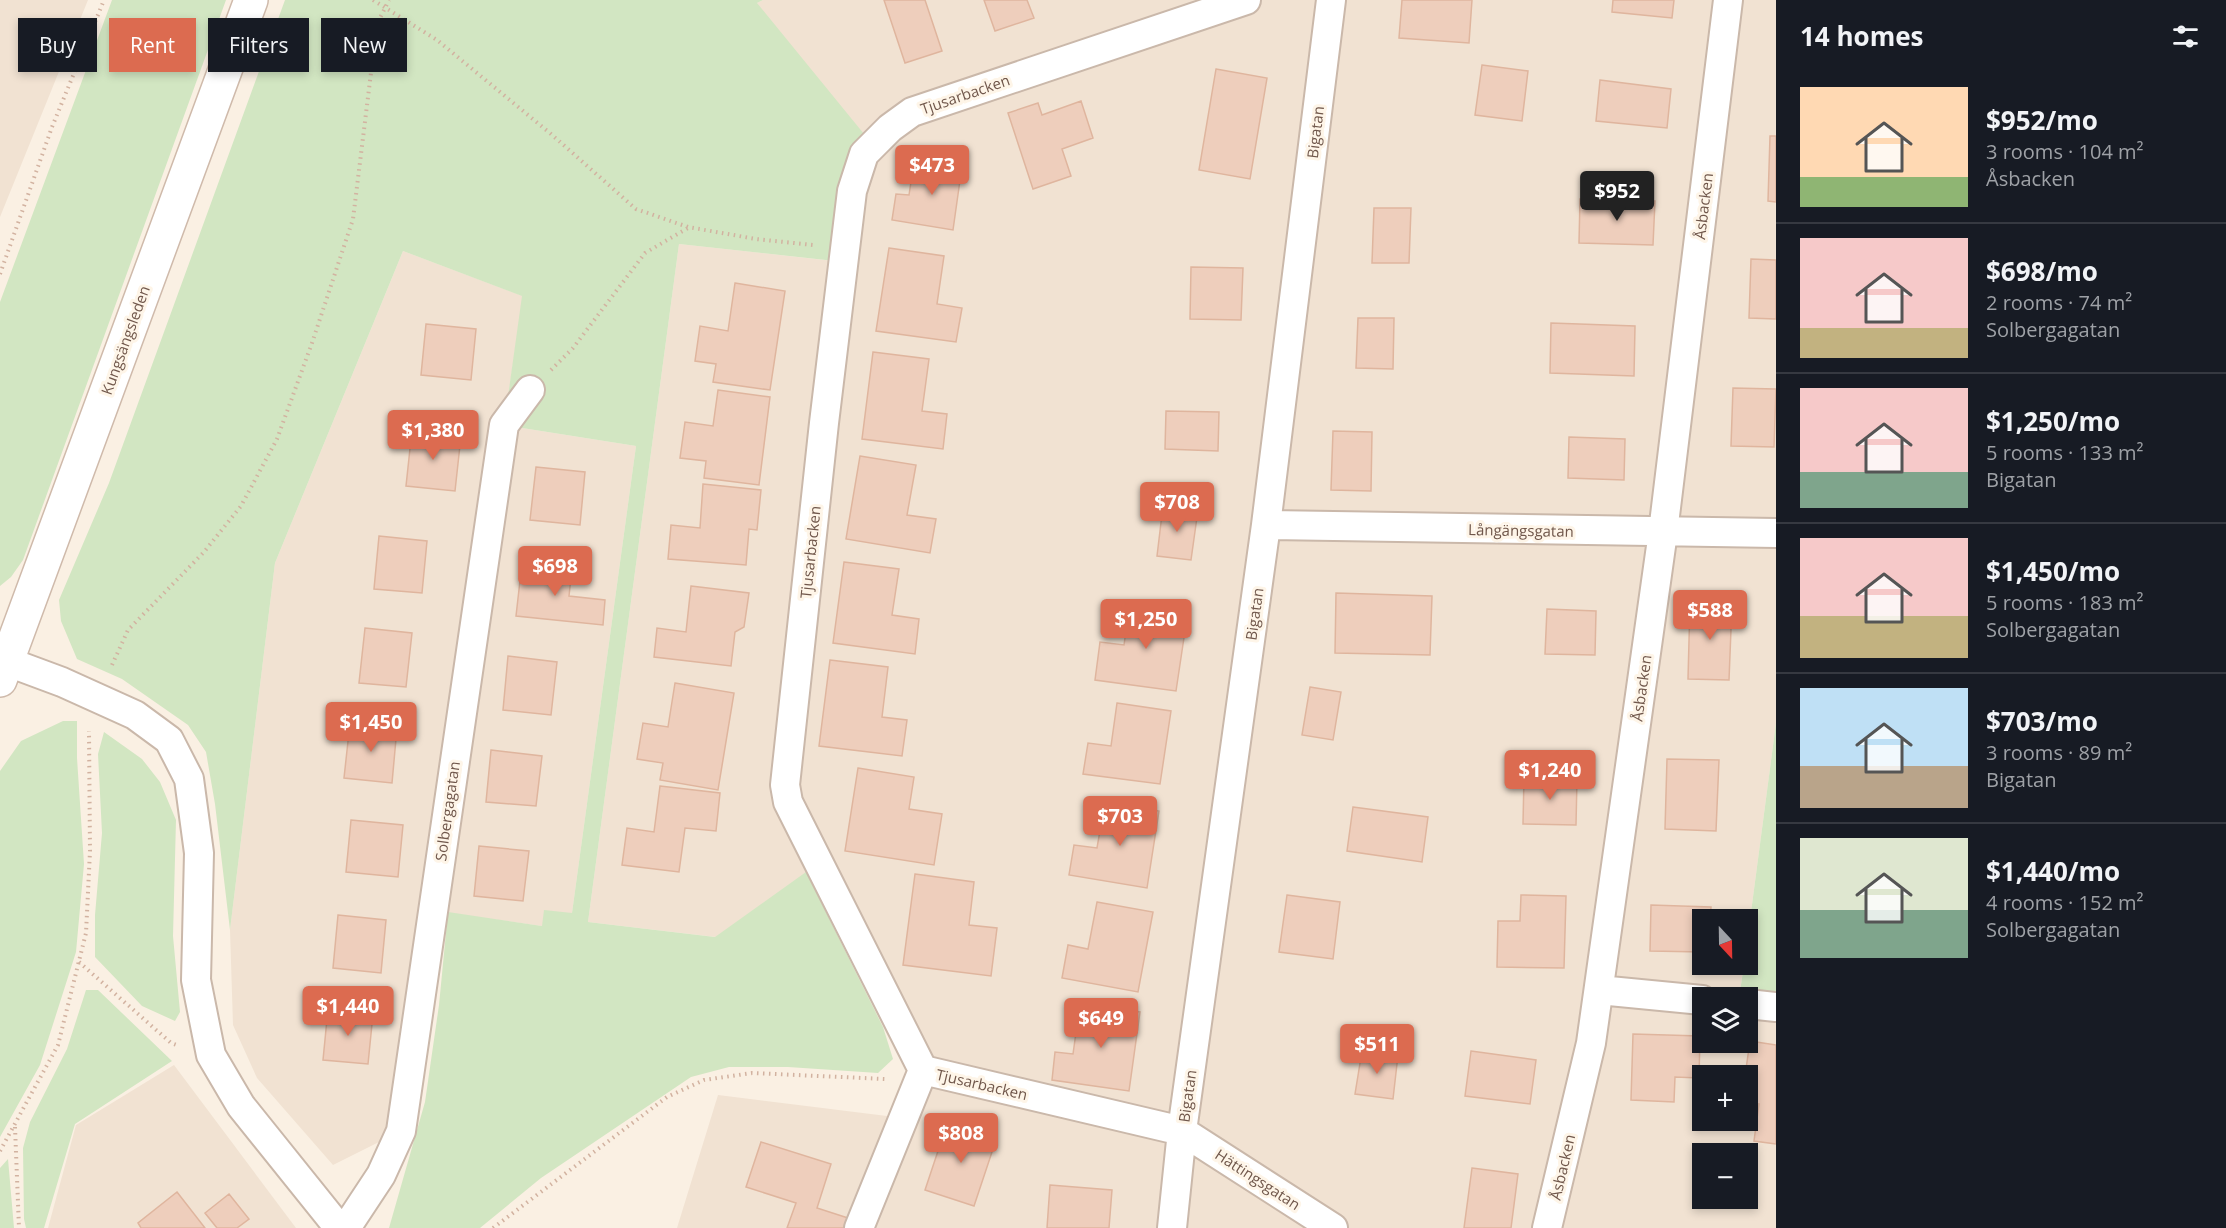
<!DOCTYPE html>
<meta charset="utf-8">
<style>
body{margin:0;font-family:"Open Sans",sans-serif;background:#242831;color:#f1f3f6;height:100vh;display:flex;flex-direction:column;font-size:22px;white-space:nowrap}
*{box-sizing:border-box;margin:0}
p{font-size:20px;color:#9ea1a6}
.icon{flex:none;width:33px;height:33px;fill:none;stroke:currentColor;stroke-width:2;stroke-linecap:round;stroke-linejoin:round}
.map{position:relative;flex:1;overflow:hidden}
.details{display:flex;flex-direction:column;background:#171b24;width:450px}
.details>*{flex:none}
.guide{position:absolute;left:18px;top:18px;width:570px;height:54px;display:flex;gap:12px}
.needle{width:39px;rotate:158deg}
.fabs{position:absolute;left:1692px;top:909px;display:grid;gap:12px}
.fabs a{display:grid;place-items:center;width:66px;height:66px;border-radius:0px;background:#171b24;box-shadow:0 3px 9px #0003;font-size:30px}
.price{position:absolute;translate:-50% -51px;padding:0 14px;border-radius:6px;background:#dc6b50;color:#fff;font-size:20px;line-height:39px;filter:drop-shadow(0 2px 3px #0008)}
.price::after{content:'';position:absolute;left:50%;top:36px;width:18px;height:14px;margin-left:-9px;background:inherit;clip-path:polygon(0 0,100% 0,50% 100%)}
.price.current{background:#222;color:#fff}
ul{padding:0;list-style:none}
li{display:flex;align-items:center;gap:18px;height:150px;padding:0 24px}
li+li{border-top:2px solid #363941}
li span{display:grid;place-items:center;flex:none;width:168px;height:120px;border-radius:0px;color:#555}
li>.icon{margin-inline-start:auto}
span .icon{width:72px;height:72px;fill:#fffc;stroke-width:1}
li b{font-size:26px}
h2{display:flex;justify-content:space-between;align-items:center;height:72px;padding:0 24px;font-size:26px}
.chip{padding:0 21px;border-radius:0px;background:#171b24;box-shadow:0 3px 9px #0003;font-size:21px;line-height:54px}
.chip.current{background:#dc6b50;color:#fff}
main{display:flex;flex:1;min-height:0}
.map>svg:first-child{display:block}
</style>
<main>
<div class="map">
<svg width="1776" height="1228" viewBox="0 0 1776 1228">
<rect width="100%" height="100%" fill="#faf0e3"/>
<path fill="#f1e2d2" fill-rule="evenodd" d="M0 0H88L0 217Z
M763 0H1776V723L1748 935V920H1702V964L1744 965 1739 997 1702 998V1042H1748V1004L1776 1007V1228H677L718 1095 903 1118 923 1070 820 863 716 937 588 922 679 244 843 262 757 3ZM1702 1076H1748V1120H1702ZM1702 1154H1748V1198H1702Z
M403 251 523 296 504 425 636 446 572 913 542 926 433 911 401 1131 333 1165 257 1078 233 1025 230 930 275 563Z
M174 1065 296 1228H48L76 1125Z"/>
<path fill="#d2e6c2" d="M112 0H226L23 560 11 577 0 586V302Z
M285 0H763L757 3 873 145 844 262 679 244 588 922 715 937 806 872 883 1027 893 1059 878 1073 788 1067H729L691 1077 541 1178 480 1228H389L425 1102 439 1005 448 912 542 926 544 910 572 913 636 446 504 425 522 296 403 251 275 563 230 930 215 804 206 752 188 725 122 679 77 659 61 621 59 600 109 483Z
M63 721H77V758L84 864 76 952 40 1065 0 1137V771L21 741Z
M1776 723V1007L1739 998 1744 965 1748 964V935Z
M104 732 142 759 160 782 176 820 173 936 180 1012 175 1021 142 1006 95 957V915L102 833 98 754Z
M86 990H98L172 1061 75 1124 44 1228H26L24 1219 23 1148 30 1122 67 1049Z
M8 1159 14 1228H0V1168Z"/>
<path fill="#eecebc" stroke="#dfb59e" stroke-width="1.5" d="M884 0H925L942 51 905 63Z
M984 0H1027L1034 18 995 31Z
M1402 0H1472L1469 43 1399 38Z
M1613 0H1674L1672 18 1612 12Z
M1482 65 1528 71 1522 121 1475 115Z
M1216 69 1267 78 1250 179 1199 170Z
M1600 80 1671 89 1667 128 1596 121Z
M1081 101 1093 138 1062 149 1071 176 1033 189 1008 113 1038 103 1042 115Z
M1770 136H1776V202L1768 201Z
M944 156 963 159 953 230 892 220 896 194 909 195 911 182 920 177 922 162 942 165Z
M1580 199 1655 201 1653 245 1579 243Z
M1374 208H1411L1409 263H1372Z
M889 248 944 256 937 304 962 308 956 342 876 331Z
M1751 259 1776 260V319L1749 318Z
M1191 267 1243 268 1241 320 1190 319Z
M735 283 785 291 770 390 713 382 716 364 695 361 700 326 728 331Z
M1358 318H1394L1393 369 1356 368Z
M1551 323 1635 326 1634 376 1550 373Z
M426 324 476 329 471 380 421 375Z
M873 352 929 359 922 411 947 414 943 449 862 439Z
M1733 388 1776 389 1774 447 1731 446Z
M718 390 770 397 759 485 704 478 706 461 680 458 685 422 713 426Z
M1166 411 1219 412 1218 451 1165 449Z
M412 430 461 436 455 491 406 486Z
M1333 431 1372 432 1371 491 1331 490Z
M1569 437 1625 439 1624 480 1568 478Z
M860 456 916 465 907 515 936 519 930 553 846 539Z
M536 467 585 472 580 525 530 520Z
M703 484 761 490 757 530 749 529 746 565 668 559 671 525 700 528Z
M1163 506 1198 510 1191 560 1157 556Z
M379 536 427 541 422 593 374 589Z
M844 562 899 569 892 615 919 619 915 654 833 643Z
M522 563 572 568 569 596 605 600 603 625 516 616Z
M691 586 749 593 744 627 735 632 731 666 654 657 657 628 686 632Z
M1336 593 1432 596 1430 655 1335 653Z
M1130 603 1188 611 1176 691 1095 680 1100 642 1124 645Z
M1690 603 1732 604 1729 680 1688 679Z
M1547 609 1596 611 1595 655 1545 654Z
M365 628 412 633 406 687 359 683Z
M508 656 557 662 551 715 503 710Z
M830 660 888 667 882 717 907 720 902 756 819 746Z
M675 683 734 693 718 790 660 780 663 763 637 759 643 723 668 727Z
M1310 687 1341 692 1333 740 1302 735Z
M1117 703 1171 711 1160 784 1083 774 1088 743 1111 746Z
M350 723 397 728 392 783 344 778Z
M491 750 542 756 536 806 486 802Z
M1667 759 1719 760 1716 831 1665 829Z
M858 768 914 777 909 809 942 814 934 865 845 851Z
M1524 777 1577 779 1576 825 1523 824Z
M660 786 720 793 716 831 685 828 679 872 622 865 627 828 654 832Z
M1105 802 1159 811 1147 888 1069 875 1074 845 1097 848Z
M1353 807 1428 817 1422 862 1347 851Z
M351 820 403 825 398 877 346 872Z
M479 846 529 851 523 901 474 896Z
M915 874 974 882 969 925 997 928 991 976 903 965Z
M1287 895 1340 902 1333 959 1279 952Z
M1521 895 1566 896 1564 968 1497 967 1498 921H1520Z
M1097 902 1153 912 1138 992 1062 978 1068 945 1088 949Z
M1651 905 1711 907 1710 920H1702V952L1650 951Z
M338 915 386 920 381 973 333 968Z
M1080 1004 1140 1012 1129 1091 1052 1080 1055 1052 1073 1054Z
M328 1009 373 1014 368 1064 323 1060Z
M1633 1034 1700 1036 1699 1078 1675 1077 1674 1102 1631 1100Z
M1750 1041 1776 1045V1144L1754 1141 1759 1104 1748 1103V1076H1745Z
M1362 1051 1398 1055 1393 1099 1355 1094Z
M1471 1051 1536 1060 1530 1104 1465 1096Z
M948 1121 997 1137 974 1206 925 1190Z
M761 1142 831 1164 817 1208 848 1218 844 1228H787L796 1203 746 1187Z
M1472 1168 1518 1174 1511 1228H1464Z
M1050 1185 1112 1190 1109 1228H1047Z
M177 1192 205 1228H141L138 1223Z
M229 1194 249 1219 237 1228H217L205 1213Z"/>
<g fill="none" stroke-linecap="round" stroke-linejoin="round">
<defs>
<path id="street" d="M1266 525 1776 533
M0 659 62 682 135 715 169 740 189 779 199 853 196 980 211 1055 241 1106 339 1228
M1599 990 1702 1000
M1748 1004 1776 1007
M923 1070 788 802 785 785 824 423 852 191 864 154 890 128 912 112 1246 0
M923 1070 1182 1131 1333 1228
M346 1228 381 1175 401 1131 504 425 530 390
M859 1228 923 1070
M1172 1228 1182 1131 1266 525 1331 0
M1547 1228 1591 1043 1663 532 1728 0"/>
<path id="secondary" d="M0 680 251 0"/>
</defs>
<use href="#street" stroke="#cab8aa" stroke-width="32"/>
<use href="#secondary" stroke="#cfbaab" stroke-width="36"/>
<path stroke="#d2b2a0" stroke-width="4" stroke-dasharray="1.5 4.5" stroke-linecap="butt" d="M373 0 437 40 551 134 636 209 688 227 756 239 813 245
M0 274 52 127 104 0
M551 370 573 348 645 253 688 228
M112 665 128 630 204 552 241 506 277 439 312 343 353 219 377 24 389 0
M79 962 171 1043 179 1046
M15 1127 19 1228
M0 1151 58 1045 86 933 90 851 89 731
M493 1228 667 1097 704 1080 752 1073 885 1079"/>
<use href="#street" stroke="#fff" stroke-width="28"/>
<use href="#secondary" stroke="#fff" stroke-width="33"/>
</g>
<g text-anchor="middle" dominant-baseline="central" stroke-width="6" stroke-linejoin="round" paint-order="stroke">
<g font-size="15" fill="#70574b" stroke="#fef5e8">
<text transform="translate(965 94) rotate(-19)">Tjusarbacken</text>
<text transform="translate(1315 132) rotate(-83)">Bigatan</text>
<text transform="translate(1703 206) rotate(-83)">Åsbacken</text>
<text transform="translate(125 340) rotate(-70)">Kungsängsleden</text>
<text transform="translate(1521 530) rotate(1)">Långängsgatan</text>
<text transform="translate(810 552) rotate(-84)">Tjusarbacken</text>
<text transform="translate(1254 614) rotate(-82)">Bigatan</text>
<text transform="translate(1641 688) rotate(-82)">Åsbacken</text>
<text transform="translate(447 811) rotate(-82)">Solbergagatan</text>
<text transform="translate(982 1084) rotate(13)">Tjusarbacken</text>
<text transform="translate(1187 1096) rotate(-82)">Bigatan</text>
<text transform="translate(1562 1167) rotate(-77)">Åsbacken</text>
<text transform="translate(1258 1179) rotate(33)">Hättingsgatan</text>
</g>
</g>
</svg>
<div class="fabs">
<a><svg class="needle" viewBox="-14 -14 28 28"><path d="M0-13l5 13h-10z" fill="#e53935"/><path d="M0 13l5-13h-10z" fill="#9ea1a6"/></svg></a>
<a><svg class="icon" aria-label="layers" viewBox="0 0 24 24"><path d="M12 4l9 5-9 5-9-5zM3 14l9 5 9-5"/></svg></a>
<a>+</a>
<a>−</a>
</div>
<b class="price" style="left:932px;top:196px">$473</b>
<b class="price current" style="left:1617px;top:222px">$952</b>
<b class="price" style="left:433px;top:461px">$1,380</b>
<b class="price" style="left:1177px;top:533px">$708</b>
<b class="price" style="left:555px;top:597px">$698</b>
<b class="price" style="left:1710px;top:641px">$588</b>
<b class="price" style="left:1146px;top:650px">$1,250</b>
<b class="price" style="left:371px;top:753px">$1,450</b>
<b class="price" style="left:1550px;top:801px">$1,240</b>
<b class="price" style="left:1120px;top:847px">$703</b>
<b class="price" style="left:348px;top:1037px">$1,440</b>
<b class="price" style="left:1101px;top:1049px">$649</b>
<b class="price" style="left:1377px;top:1075px">$511</b>
<b class="price" style="left:961px;top:1164px">$808</b>
<div class="guide">
<a class="chip">Buy</a>
<a class="chip current">Rent</a>
<a class="chip">Filters</a>
<a class="chip">New</a>
</div>
</div>
<section class="details">
<h2>14 homes<svg class="icon" aria-label="filters" viewBox="0 0 24 24"><path d="M4 7h16M4 17h16"/><circle cx="9" cy="7" r="2"/><circle cx="15" cy="17" r="2"/></svg></h2>
<ul>
<li><span style="background:linear-gradient(#ffd9b3 75%,#8fb573 0)"><svg class="icon" aria-label="home" viewBox="0 0 24 24"><path d="M3 11l9-7 9 7M6 9v11h12V9"/></svg></span><div><b>$952/mo</b><p>3 rooms · 104 m²</p><p>Åsbacken</p></div></li>
<li><span style="background:linear-gradient(#f6c9c9 75%,#c2b280 0)"><svg class="icon" aria-label="home" viewBox="0 0 24 24"><path d="M3 11l9-7 9 7M6 9v11h12V9"/></svg></span><div><b>$698/mo</b><p>2 rooms · 74 m²</p><p>Solbergagatan</p></div></li>
<li><span style="background:linear-gradient(#f6c9c9 70%,#7fa58c 0)"><svg class="icon" aria-label="home" viewBox="0 0 24 24"><path d="M3 11l9-7 9 7M6 9v11h12V9"/></svg></span><div><b>$1,250/mo</b><p>5 rooms · 133 m²</p><p>Bigatan</p></div></li>
<li><span style="background:linear-gradient(#f6c9c9 65%,#c2b280 0)"><svg class="icon" aria-label="home" viewBox="0 0 24 24"><path d="M3 11l9-7 9 7M6 9v11h12V9"/></svg></span><div><b>$1,450/mo</b><p>5 rooms · 183 m²</p><p>Solbergagatan</p></div></li>
<li><span style="background:linear-gradient(#bfe0f5 65%,#b9a48a 0)"><svg class="icon" aria-label="home" viewBox="0 0 24 24"><path d="M3 11l9-7 9 7M6 9v11h12V9"/></svg></span><div><b>$703/mo</b><p>3 rooms · 89 m²</p><p>Bigatan</p></div></li>
<li><span style="background:linear-gradient(#dfe7d0 60%,#7fa58c 0)"><svg class="icon" aria-label="home" viewBox="0 0 24 24"><path d="M3 11l9-7 9 7M6 9v11h12V9"/></svg></span><div><b>$1,440/mo</b><p>4 rooms · 152 m²</p><p>Solbergagatan</p></div></li>
</ul>
</section>
</main>
